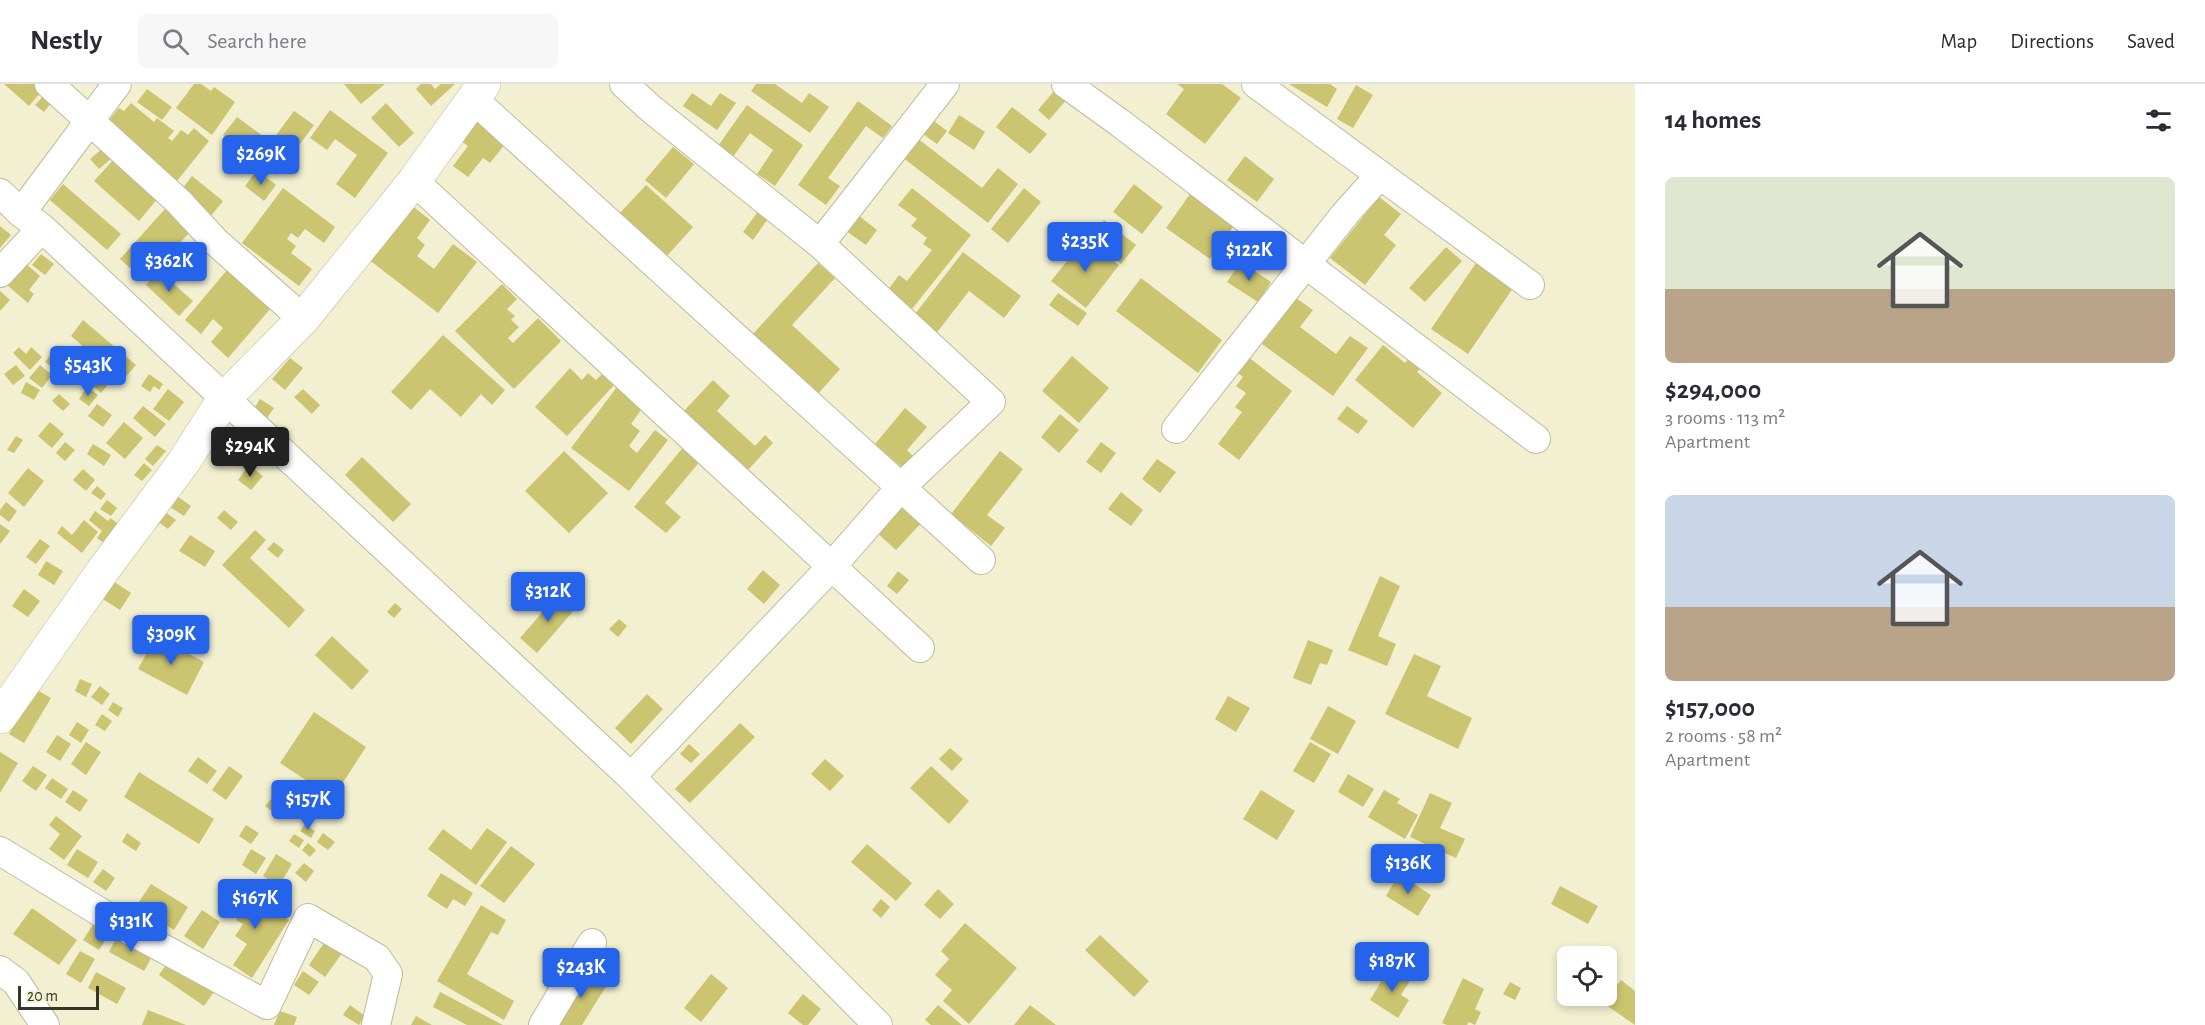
<!DOCTYPE html>
<meta charset="utf-8">
<style>
body{margin:0;font-family:"Alegreya Sans",sans-serif;background:#f7f7f7;color:#2b2b33;height:100vh;display:flex;flex-direction:column;font-size:22px;white-space:nowrap}
*{box-sizing:border-box;margin:0}
p{font-size:20px;color:#7c7c81}
.icon{flex:none;width:33px;height:33px;fill:none;stroke:currentColor;stroke-width:2;stroke-linecap:round;stroke-linejoin:round}
.map{position:relative;flex:1;overflow:hidden}
.sheet{display:flex;flex-direction:column;background:#fff;width:570px}
.sheet>*{flex:none}
.tools{position:absolute;left:1557px;top:862px;display:grid;gap:12px}
.tools a{display:grid;place-items:center;width:60px;height:60px;border-radius:9px;background:#fff;box-shadow:0 3px 9px #0003;font-size:30px}
.scale{position:absolute;left:18px;bottom:15px;width:81px;box-sizing:border-box;padding-left:6px;border:3px solid #363529;border-top:0;font-size:16px;line-height:21px;white-space:nowrap;color:#363529;-webkit-text-stroke:4px #f2f0d1;paint-order:stroke}
.price{position:absolute;translate:-50% -51px;padding:0 14px;border-radius:6px;background:#2563eb;color:#fff;font-size:20px;line-height:39px;filter:drop-shadow(0 2px 3px #0008)}
.price::after{content:'';position:absolute;left:50%;top:36px;width:18px;height:14px;margin-left:-9px;background:inherit;clip-path:polygon(0 0,100% 0,50% 100%)}
.price.on{background:#222;color:#fff}
ul{padding:0;list-style:none}
li{display:grid;align-content:center;gap:12px;height:318px;padding:0 30px}
li span{display:grid;place-items:center;height:186px;border-radius:9px;color:#555}
li>.icon{margin-inline-start:auto}
span .icon{width:108px;height:108px;fill:#fffc;stroke-width:1}
li b{font-size:26px}
h2{display:flex;justify-content:space-between;align-items:center;height:72px;padding:0 30px;font-size:26px}
header{display:flex;align-items:center;gap:36px;box-sizing:border-box;height:84px;padding:0 30px;background:#fff;border-bottom:2px solid #e1e1e2}
header strong{font-size:28px}
nav{display:flex;gap:33px;margin-inline-start:auto;font-size:21px}
.search{width:420px;height:54px;background:#f7f7f7;display:flex;align-items:center;gap:15px;box-sizing:border-box;padding:0 21px;border-radius:9px;color:#7c7c81;font-size:22px}
main{display:flex;flex:1;min-height:0}
.map>svg:first-child{display:block}
</style>
<header>
<strong>Nestly</strong>
<div class="search"><svg class="icon" aria-label="search" viewBox="0 0 24 24"><circle cx="10" cy="10" r="6"/><path d="M15 15l6 6"/></svg>Search here</div>
<nav><a>Map</a><a>Directions</a><a>Saved</a></nav>
</header>
<main>
<div class="map">
<svg width="1635" height="941" viewBox="0 0 1635 941">
<rect width="100%" height="100%" fill="#f2f0d1"/>
<path fill="#cbc471" d="M4 0H34L42 7 29 22Z
M194 0H201L211 7 214 3 235 18 212 51 176 24Z
M344 0H385L361 20Z
M421 0H431L435 5 441 0H455L431 22 416 5Z
M756 0H775L802 19 809 9 829 23 810 49 751 7Z
M1060 0 1074 7 1049 36 1038 26Z
M1177 0H1222L1241 14 1205 60 1166 30 1184 5Z
M1289 0H1330L1337 5 1327 23Z
M1356 1 1373 11 1353 44 1337 35Z
M147 5 172 23 162 36 137 18Z
M47 8 55 14 44 28 35 21Z
M692 9 711 22 720 9 736 19 717 46 683 22Z
M858 17 892 42 883 54 866 42 828 94 840 102 826 121 798 101Z
M131 19 154 38 157 34 174 47 168 54 172 57 181 46 188 51 194 44 209 57 177 97 106 40 119 24 124 27Z
M386 19 414 49 399 63 371 34Z
M747 21 803 61 775 102 757 90 773 66 750 49 728 80 713 69Z
M1012 23 1047 50 1030 70 996 43Z
M330 26 388 69 355 114 336 100 357 71 335 55 327 66 310 54Z
M294 27 314 41 277 91 223 51 237 33 271 58Z
M477 29 509 55 490 79 483 74 468 93 453 82 468 62 457 54Z
M959 31 985 48 974 66 948 49Z
M930 34 947 47 937 60 920 48Z
M917 54 982 104 998 84 1018 100 988 139 902 73Z
M104 63 113 73 99 85 90 75Z
M673 63 694 80 666 114 645 96Z
M1245 72 1274 95 1257 118 1227 96Z
M114 75 158 114 139 137 94 97Z
M257 86 276 101 264 117 245 102Z
M192 92 223 117 210 133 179 109Z
M63 100 121 150 107 166 50 116Z
M1134 100 1163 123 1142 150 1113 128Z
M1197 100 1241 132 1210 175 1166 144Z
M646 101 693 143 667 172 620 129Z
M283 104 335 143 324 159 305 145 298 154 291 149 287 155 296 162 291 169 312 185 299 202 242 159Z
M912 104 971 151 912 225 888 206 899 191 907 197 932 166 923 160 927 154 911 142 917 135 898 121Z
M1024 104 1041 118 1008 159 991 145Z
M1379 113 1401 130 1384 151 1396 161 1365 201 1330 174Z
M410 120 430 136 417 154 425 161 417 172 434 185 453 160 477 178 438 229 368 175Z
M762 122 772 129 753 156 743 148Z
M165 125 190 148 164 176 149 162 130 184 120 175Z
M858 131 877 146 866 161 846 147Z
M1104 136 1136 161 1121 180 1089 155Z
M0 142 11 151 0 164Z
M1085 155 1119 181 1086 224 1051 197Z
M1446 163 1462 177 1425 218 1409 204Z
M963 168 1021 212 1004 234 969 207 935 251 912 234Z
M41 170 54 180 45 191 32 181Z
M1241 178 1271 198 1258 218 1227 198Z
M233 179 277 217 228 274 211 258 223 244 213 235 201 250 185 236Z
M818 179 835 194 792 241 840 285 817 311 752 251Z
M1476 179 1513 204 1468 270 1431 245Z
M26 180 40 192 29 206 34 210 28 219 8 202Z
M159 187 193 217 179 232 146 201Z
M1141 194 1222 256 1198 289 1116 227Z
M502 200 517 215 507 225 515 232 511 236 519 243 508 254 513 259 538 234 561 257 514 305 455 247Z
M0 207 10 216 0 227Z
M1058 209 1087 229 1078 242 1049 221Z
M1296 214 1313 226 1300 243 1336 270 1350 252 1368 264 1333 312 1262 260Z
M83 236 136 281 123 296 71 252Z
M443 251 505 306 492 321 481 310 461 333 430 305 411 326 391 308Z
M58 261 73 273 60 289 45 278Z
M1383 261 1405 279 1412 271 1424 281 1417 288 1442 309 1413 344 1355 296Z
M19 263 26 270 31 263 42 273 30 286 13 269Z
M1072 272 1109 304 1079 339 1042 307Z
M1247 272 1292 307 1239 376 1218 360 1242 328 1235 323 1246 309 1236 302 1243 293 1235 287Z
M290 274 303 284 285 306 272 295Z
M16 281 25 292 13 301 4 290Z
M40 281 52 291 42 304 29 294Z
M570 284 582 296 588 289 596 296 603 289 615 300 567 352 535 323Z
M149 290 163 300 159 306 154 302 150 308 141 302Z
M99 291 103 295 107 292 112 296 101 309 91 300Z
M713 296 730 312 717 327 755 362 765 351 773 359 747 387 683 328Z
M26 298 40 306 34 316 21 309Z
M620 299 646 319 631 340 640 347 629 362 637 369 655 346 668 356 629 407 571 364Z
M87 303 98 311 89 322 79 315Z
M168 305 184 318 169 337 153 325Z
M303 305 320 321 312 330 294 313Z
M59 310 70 320 63 327 52 317Z
M260 315 274 324 265 337 252 328Z
M97 320 112 331 103 343 88 332Z
M143 322 166 340 155 353 133 334Z
M1347 322 1368 337 1358 350 1337 335Z
M905 324 927 343 907 366 916 375 906 387 875 360Z
M1060 330 1079 346 1059 369 1041 353Z
M50 338 64 350 52 364 38 352Z
M124 338 143 354 125 375 106 359Z
M16 352 23 356 14 369 7 366Z
M65 358 75 366 65 377 56 369Z
M1101 358 1116 369 1101 389 1086 378Z
M93 360 111 371 104 382 87 370Z
M157 361 166 367 153 382 145 375Z
M685 361 702 375 665 419 681 433 666 449 634 423Z
M564 367 608 409 569 449 525 407Z
M1000 367 1023 385 987 431 1005 444 991 462 951 430Z
M362 373 411 420 393 438 345 391Z
M1157 375 1176 388 1160 409 1142 395Z
M144 379 152 386 142 397 134 391Z
M249 381 263 392 251 406 238 396Z
M28 384 44 397 24 423 8 409Z
M83 385 95 396 86 407 73 396Z
M97 402 106 410 101 416 91 409Z
M1121 408 1143 426 1131 442 1108 425Z
M177 412 191 422 184 432 170 423Z
M107 416 117 424 111 432 100 425Z
M907 416 926 434 896 466 876 448Z
M6 418 17 427 9 438 0 431V426Z
M160 424 176 436 168 445 160 439 155 445 152 442Z
M224 426 238 438 231 446 217 434Z
M95 427 108 437 110 434 120 441 105 460 97 454 102 447 89 436Z
M84 436 98 448 82 469 57 449 62 442 72 451Z
M0 440 10 447 0 460Z
M255 446 266 456 250 474 305 526 289 544 222 481Z
M190 451 215 467 205 483 179 467Z
M40 455 50 462 36 480 26 473Z
M274 458 284 466 278 474 267 465Z
M46 477 63 487 54 501 38 491Z
M763 486 780 501 764 520 747 505Z
M898 487 909 496 897 510 887 502Z
M1380 492 1400 502 1378 552 1396 560 1387 582 1348 566Z
M113 497 131 509 120 526 101 514Z
M24 505 40 517 28 533 12 522Z
M559 509 576 524 537 569 520 554Z
M395 519 402 525 394 534 387 528Z
M619 535 627 542 618 553 609 545Z
M156 552 204 578 187 611 138 585Z
M332 552 369 587 352 606 315 571Z
M1308 556 1333 566 1327 581 1320 579 1311 601 1293 594Z
M1414 570 1441 582 1427 612 1472 634 1458 665 1385 630Z
M80 595 92 600 86 613 75 607Z
M100 602 110 610 102 621 91 613Z
M35 605 51 614 24 659 9 650Z
M647 610 663 625 631 660 615 644Z
M1228 612 1250 624 1236 648 1215 635Z
M113 618 123 624 118 633 108 626Z
M1328 622 1356 637 1338 670 1310 655Z
M314 628 366 663 333 714 280 679Z
M102 630 112 637 105 647 95 641Z
M77 638 89 646 81 659 69 651Z
M740 639 755 653 690 719 675 705Z
M57 651 71 660 60 677 46 668Z
M86 658 101 668 86 691 71 680Z
M1310 658 1331 670 1314 699 1293 687Z
M689 660 700 670 691 679 680 670Z
M950 664 963 675 952 687 939 675Z
M0 668 18 679 0 709Z
M198 673 217 687 207 700 188 687Z
M825 675 844 692 830 707 811 690Z
M33 682 47 691 36 707 22 697Z
M229 682 243 692 226 716 212 706Z
M931 682 969 717 949 740 910 704Z
M139 688 214 735 199 760 124 713Z
M1348 690 1374 705 1363 723 1338 708Z
M52 694 68 705 61 715 45 704Z
M73 706 88 716 80 728 65 718Z
M1261 706 1295 727 1277 756 1243 735Z
M1384 706 1400 715 1397 719 1418 731 1405 755 1368 733Z
M1430 709 1452 719 1440 744 1465 755 1456 774 1410 753Z
M272 714 283 722 277 731 265 722Z
M56 732 82 752 64 776 49 765 60 750 49 741Z
M305 740 315 747 311 754 300 747Z
M246 741 259 749 251 760 239 752Z
M487 744 507 758 476 801 428 765 443 745 471 766Z
M127 749 141 759 136 767 122 758Z
M323 749 335 758 328 766 317 758Z
M294 750 304 756 299 764 289 757Z
M308 759 316 766 310 773 302 766Z
M867 760 912 799 896 817 851 778Z
M511 762 535 780 504 819 480 802Z
M77 765 98 778 88 794 67 781Z
M251 765 266 774 256 790 242 781Z
M276 770 292 780 279 802 263 792Z
M304 779 314 787 306 798 295 789Z
M103 785 115 794 106 807 93 798Z
M441 789 473 809 465 822 453 815 447 825 427 812Z
M1399 790 1431 811 1418 832 1386 812Z
M151 800 188 823 174 846 136 822Z
M235 802 289 836 252 894 233 881 247 860 235 852 243 840 236 836 240 830 224 820Z
M1560 802 1598 822 1588 840 1551 820Z
M938 805 954 820 940 835 924 821Z
M881 815 890 823 881 834 872 826Z
M481 821 506 836 498 851 491 848 467 890 514 917 504 936 437 897Z
M32 824 77 856 59 881 13 850Z
M202 826 220 838 203 865 184 852Z
M94 839 110 849 99 866 83 856Z
M965 839 1017 884 969 940 943 917 952 906 935 891 949 875 941 867Z
M118 850 154 869 144 887 109 868Z
M1100 851 1149 897 1134 913 1085 866Z
M326 856 343 868 325 893 309 881Z
M80 867 95 875 81 899 66 890Z
M171 874 216 905 204 922 159 891Z
M585 881 610 896 582 941H548Z
M1390 883 1411 895 1401 911 1409 916 1398 934 1370 916Z
M303 887 319 898 309 911 294 901Z
M96 888 126 904 117 920 88 904Z
M711 890 728 904 701 938 684 924Z
M1463 894 1484 905 1475 925 1481 928 1475 941 1469 938 1467 941H1447L1442 939Z
M1621 896 1635 907V941L1603 919Z
M1510 898 1521 904 1515 916 1503 910Z
M440 908 503 941H467L433 923Z
M803 910 821 925 808 941H803L788 929Z
M350 921 365 932 359 941 343 931Z
M938 921 962 941H931L925 936Z
M1030 921 1056 941H1014Z
M148 926 186 941H142Z
M280 927 297 933 294 941H274Z
M416 932 432 941H411Z"/>
<g fill="none" stroke-linecap="round" stroke-linejoin="round">
<defs>
<path id="minor" d="M49 0 179 118 216 158 303 235
M624 0 650 24 820 160 991 318 901 403 832 482 631 693
M1066 0 1120 39 1536 355
M1256 0 1530 201
M472 14 981 476
M414 97 920 564
M0 109 21 129 42 144 631 693 878 941
M21 129 117 0
M820 160 945 0
M0 189 42 144
M1176 345 1345 130 1379 92
M0 767 131 847 267 921 308 834 377 874 388 890 376 941
M0 886 16 898 45 941
M543 941 592 859"/>
<path id="tertiary" d="M0 633 104 485 183 379 224 315 303 235 414 97 484 0"/>
</defs>
<use href="#minor" stroke="#bdbb9d" stroke-width="30"/>
<use href="#tertiary" stroke="#bdbb9d" stroke-width="34"/>
<use href="#minor" stroke="#fff" stroke-width="28"/>
<use href="#tertiary" stroke="#fff" stroke-width="33"/>
</g>
</svg>
<div class="tools">
<a><svg class="icon" aria-label="locate" viewBox="0 0 24 24"><circle cx="12" cy="12" r="6"/><path d="M12 2v4M12 18v4M2 12h4M18 12h4"/></svg></a>
</div>
<div class="scale">20 m</div>
<b class="price" style="left:261px;top:102px">$269K</b>
<b class="price" style="left:1085px;top:189px">$235K</b>
<b class="price" style="left:1249px;top:198px">$122K</b>
<b class="price" style="left:169px;top:209px">$362K</b>
<b class="price" style="left:88px;top:313px">$543K</b>
<b class="price on" style="left:250px;top:394px">$294K</b>
<b class="price" style="left:548px;top:539px">$312K</b>
<b class="price" style="left:171px;top:582px">$309K</b>
<b class="price" style="left:308px;top:747px">$157K</b>
<b class="price" style="left:1408px;top:811px">$136K</b>
<b class="price" style="left:255px;top:846px">$167K</b>
<b class="price" style="left:131px;top:869px">$131K</b>
<b class="price" style="left:1392px;top:909px">$187K</b>
<b class="price" style="left:581px;top:915px">$243K</b>
</div>
<section class="sheet">
<h2>14 homes<svg class="icon" aria-label="filters" viewBox="0 0 24 24"><path d="M4 7h16M4 17h16"/><circle cx="9" cy="7" r="2"/><circle cx="15" cy="17" r="2"/></svg></h2>
<ul>
<li><span style="background:linear-gradient(#dfe7d0 60%,#b9a48a 0)"><svg class="icon" aria-label="home" viewBox="0 0 24 24"><path d="M3 11l9-7 9 7M6 9v11h12V9"/></svg></span><div><b>$294,000</b><p>3 rooms · 113 m²</p><p>Apartment</p></div></li>
<li><span style="background:linear-gradient(#c9d6e8 60%,#b9a48a 0)"><svg class="icon" aria-label="home" viewBox="0 0 24 24"><path d="M3 11l9-7 9 7M6 9v11h12V9"/></svg></span><div><b>$157,000</b><p>2 rooms · 58 m²</p><p>Apartment</p></div></li>
</ul>
</section>
</main>
